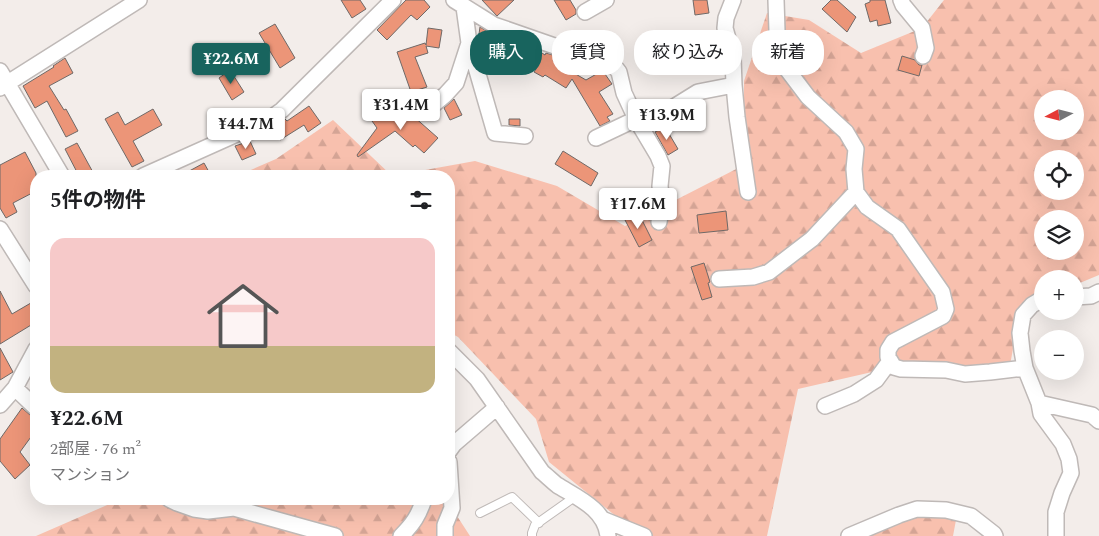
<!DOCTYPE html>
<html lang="ja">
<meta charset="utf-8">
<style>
body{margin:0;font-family:Spectral,"Noto Sans JP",serif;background:#f6f6f6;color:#202124;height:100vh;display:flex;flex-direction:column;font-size:19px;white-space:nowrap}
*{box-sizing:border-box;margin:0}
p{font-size:16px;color:#757577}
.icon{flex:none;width:28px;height:28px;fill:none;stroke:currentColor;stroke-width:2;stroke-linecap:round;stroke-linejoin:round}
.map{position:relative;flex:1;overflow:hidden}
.drawer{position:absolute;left:30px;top:170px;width:425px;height:335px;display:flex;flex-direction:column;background:#fff;border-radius:20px;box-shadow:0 5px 20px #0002}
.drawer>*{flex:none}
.guide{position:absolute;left:470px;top:30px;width:475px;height:45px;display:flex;gap:10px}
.needle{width:32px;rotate:263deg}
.controls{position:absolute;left:1034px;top:90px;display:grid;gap:10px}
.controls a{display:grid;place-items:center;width:50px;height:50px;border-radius:50%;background:#fff;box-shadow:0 5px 20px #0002;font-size:25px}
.price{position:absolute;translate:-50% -42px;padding:0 11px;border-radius:5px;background:#fff;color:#222;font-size:16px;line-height:32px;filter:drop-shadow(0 1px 2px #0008)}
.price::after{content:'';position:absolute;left:50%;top:30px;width:15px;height:11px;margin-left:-8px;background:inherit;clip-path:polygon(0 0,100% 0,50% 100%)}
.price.selected{background:#18645e;color:#fff}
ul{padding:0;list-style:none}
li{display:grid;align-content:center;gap:10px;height:265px;padding:0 20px}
li span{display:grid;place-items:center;height:155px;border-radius:15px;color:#555}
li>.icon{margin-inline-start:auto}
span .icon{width:90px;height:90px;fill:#fffc;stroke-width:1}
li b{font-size:21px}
h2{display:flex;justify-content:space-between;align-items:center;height:60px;padding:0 20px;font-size:21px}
.tag{padding:0 18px;border-radius:20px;background:#fff;box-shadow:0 5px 20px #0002;font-size:18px;line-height:45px}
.tag.selected{background:#18645e;color:#fff}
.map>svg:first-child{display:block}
</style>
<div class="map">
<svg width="1099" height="536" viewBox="0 0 1099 536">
<defs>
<pattern id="forest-firs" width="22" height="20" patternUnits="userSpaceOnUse" patternTransform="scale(1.25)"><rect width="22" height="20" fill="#f8c0ae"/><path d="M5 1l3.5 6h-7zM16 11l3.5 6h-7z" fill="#d4a495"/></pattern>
</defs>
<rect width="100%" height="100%" fill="#f3edea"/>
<path fill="url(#forest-firs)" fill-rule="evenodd" d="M944 0H1099V275L1075 285V279H1042V297L1021 304 1009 371 894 367 798 389 767 536H653L628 526 549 462 536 419 458 337 449 332V176H237L276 159 333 120 392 176 475 161 557 186 625 226 744 165V81L767 13 809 20 861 53 922 28ZM1042 99H1075V131H1042ZM1042 159H1075V191H1042ZM1042 219H1075V251H1042Z
M121 499H446L470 536H36Z
M941 512 956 520 953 536H861L894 521Z"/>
<path fill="#ec9578" stroke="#6f6967" d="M341 0H360L366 9 352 18Z
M406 0H424L430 7 417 20 411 15 387 40 377 30Z
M482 0H514L497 16Z
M554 0H570L576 10V14L566 20Z
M693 0H707L709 13 695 15Z
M831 0H837L856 17 847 32 822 9Z
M870 0H885L891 23 878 26 877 20 870 22 865 4 870 2Z
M275 24 295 58 280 68 259 33Z
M480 27 491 34 504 38 500 63 493 66 485 64 478 41Z
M428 28 442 30 439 48 426 46 428 53 415 57 427 87 411 92 397 52 425 43 426 45Z
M527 46 536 49 545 55 546 53 556 56 553 61 586 80 600 72 605 74 612 84 599 92 613 114 607 117 610 121 600 126 572 79 566 88 545 75 543 77 534 72 538 66 521 56Z
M902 56 915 60 919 65H922L919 76 898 70Z
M65 58 73 73 49 86 64 110 66 109 78 131 66 137 47 101 35 108 23 86 54 67 53 66Z
M230 70 244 92 232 100 219 78Z
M454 99 462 115 450 120 444 108Z
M309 106 321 123 308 132 304 125 280 140 272 128 285 119 287 121Z
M398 106 402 110 404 108 438 138 424 153 415 145 413 147 395 131 358 157 357 155 377 128 372 121 382 114 386 120Z
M153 109 162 125 133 141 144 161 132 167 105 119 118 112 125 125Z
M509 119H520V126L509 125Z
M665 127 678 149 668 155 655 132Z
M250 141 256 154 242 160 235 146Z
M77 143 95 176H79L65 149Z
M563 151 598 173 591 186 555 164Z
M25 152 36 173V191L13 203 17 212 6 218 0 208V165Z
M204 163 209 172 201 176H180Z
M726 211 728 230 699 233 697 215Z
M638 212 652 240 639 247 625 220Z
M704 263 710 282 708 283 712 297 702 300 691 267Z
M0 291 12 314 36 300V322L0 344Z
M0 348 13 372 0 380Z
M22 408 30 415 36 417V430L20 452 30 465 15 479 0 461V439Z"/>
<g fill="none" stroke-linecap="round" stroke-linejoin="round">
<defs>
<path id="lane" d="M480 513 512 497 539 523
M532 536V533L535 525 576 496"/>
<path id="street" d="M454 0 494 25 615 67 619 72 624 93 636 119 658 156 662 166 660 186 662 205 659 222
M733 0 726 18 725 28 733 57 734 85 737 117 748 192
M776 0 777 31 783 64 808 97 846 132 856 149 854 169 856 192 867 207 898 229 942 292 946 309 943 316 893 342 888 350V357L894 367 901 369 946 370 965 374 990 372 1025 368
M901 0 903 5 922 28 926 48 923 56
M464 7 469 43 495 133 525 136
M585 12 606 0
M0 71 62 176
M0 88 139 0
M433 105 445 95 456 83 469 43
M596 138 636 119 650 117 669 110 698 92 734 85
M143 176 268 120 282 110 393 0
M0 229 36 286
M719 279 753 277 769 272 812 239 856 192
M1075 297 1091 296 1099 292
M1042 299 1032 305 1023 315 1020 333 1022 351 1025 368 1039 403 1041 414 1063 444 1069 459 1071 473 1062 493 1056 512V536
M449 351 477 379 542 472C547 476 552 481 557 485 578 498 605 509 608 536
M15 388 36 408
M1039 403 1092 415 1099 421
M0 405 15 388 36 349
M825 406 854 394 876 380 890 361
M449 451 454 444 497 407
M169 499 177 503 194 509 208 511 234 508 335 536
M602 519 644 536
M401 536C413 524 419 515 424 499
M445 536V525L452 508 449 462
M849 536 899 515 917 509 946 510 971 516 994 534 995 536"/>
</defs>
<use href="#lane" stroke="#bfb9b7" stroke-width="10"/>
<use href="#street" stroke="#bfb9b7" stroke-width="18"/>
<use href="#lane" stroke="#fff" stroke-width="8"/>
<use href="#street" stroke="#fff" stroke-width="15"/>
</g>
</svg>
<div class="controls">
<a><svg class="needle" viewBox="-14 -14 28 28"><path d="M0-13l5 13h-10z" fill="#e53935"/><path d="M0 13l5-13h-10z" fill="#757577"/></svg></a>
<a><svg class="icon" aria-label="locate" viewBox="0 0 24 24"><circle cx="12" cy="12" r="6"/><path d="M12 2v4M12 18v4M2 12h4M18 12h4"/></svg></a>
<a><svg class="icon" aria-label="layers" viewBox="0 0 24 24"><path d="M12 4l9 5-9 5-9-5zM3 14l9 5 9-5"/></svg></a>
<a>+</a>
<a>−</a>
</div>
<b class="price selected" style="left:231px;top:85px">¥22.6M</b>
<b class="price" style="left:401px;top:131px">¥31.4M</b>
<b class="price" style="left:667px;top:141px">¥13.9M</b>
<b class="price" style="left:246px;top:150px">¥44.7M</b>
<b class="price" style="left:638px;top:230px">¥17.6M</b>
<div class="guide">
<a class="tag selected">購入</a>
<a class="tag">賃貸</a>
<a class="tag">絞り込み</a>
<a class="tag">新着</a>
</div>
<section class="drawer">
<h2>5件の物件<svg class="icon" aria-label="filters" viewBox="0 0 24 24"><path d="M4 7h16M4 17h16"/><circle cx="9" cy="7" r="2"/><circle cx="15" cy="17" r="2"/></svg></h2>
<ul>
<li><span style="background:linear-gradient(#f6c9c9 70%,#c2b280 0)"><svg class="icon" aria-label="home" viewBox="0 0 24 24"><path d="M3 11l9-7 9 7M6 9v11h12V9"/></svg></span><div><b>¥22.6M</b><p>2部屋 · 76 m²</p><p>マンション</p></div></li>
</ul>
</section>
</div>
